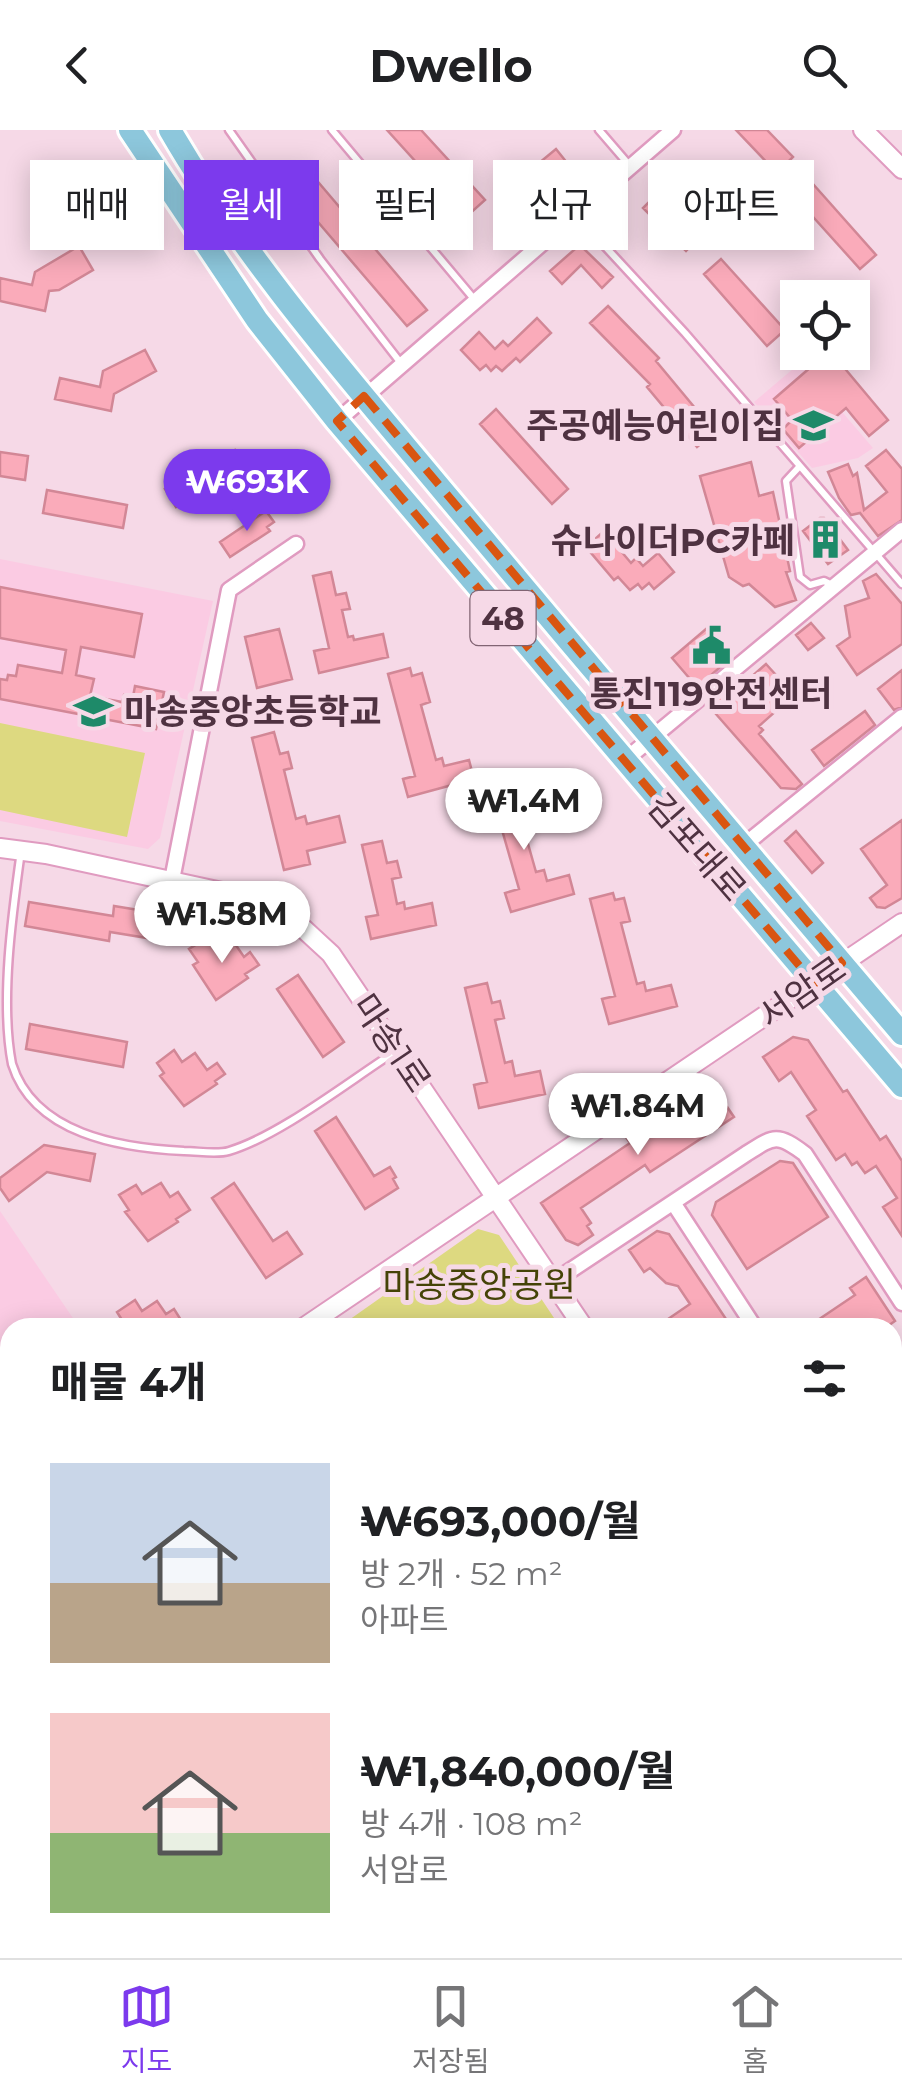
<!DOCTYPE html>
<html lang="ko">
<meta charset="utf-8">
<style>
body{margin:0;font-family:Montserrat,"Noto Sans KR",sans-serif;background:#f6f6f6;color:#202124;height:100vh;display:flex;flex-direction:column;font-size:38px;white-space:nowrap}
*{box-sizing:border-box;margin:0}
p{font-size:32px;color:#757577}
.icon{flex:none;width:55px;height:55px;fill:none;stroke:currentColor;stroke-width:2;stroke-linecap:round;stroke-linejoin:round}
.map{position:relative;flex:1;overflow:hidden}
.sheet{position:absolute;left:0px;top:1188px;width:902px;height:642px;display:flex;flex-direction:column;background:#fff;border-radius:30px 30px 0 0;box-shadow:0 5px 25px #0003}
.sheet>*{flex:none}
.guide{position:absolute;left:30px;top:30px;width:842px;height:90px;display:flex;gap:20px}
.tools{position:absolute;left:780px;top:150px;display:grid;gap:20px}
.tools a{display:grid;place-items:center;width:90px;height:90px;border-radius:0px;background:#fff;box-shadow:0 5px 25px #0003;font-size:50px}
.price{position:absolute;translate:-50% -85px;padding:0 22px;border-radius:35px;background:#fff;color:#222;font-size:32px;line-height:65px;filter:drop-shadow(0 2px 5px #0008)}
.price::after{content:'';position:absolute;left:50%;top:60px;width:30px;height:22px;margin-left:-15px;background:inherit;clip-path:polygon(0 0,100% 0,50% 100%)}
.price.active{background:#7c3aed;color:#fff}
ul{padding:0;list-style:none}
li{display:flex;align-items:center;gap:30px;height:250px;padding:0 50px}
li span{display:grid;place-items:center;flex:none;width:280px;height:200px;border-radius:0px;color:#555}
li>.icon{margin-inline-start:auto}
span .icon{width:120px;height:120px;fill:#fffc;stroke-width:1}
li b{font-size:42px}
h2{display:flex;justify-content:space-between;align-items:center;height:120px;padding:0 50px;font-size:42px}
.pill{padding:0 35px;border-radius:0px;background:#fff;box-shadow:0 5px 25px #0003;font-size:35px;line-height:90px}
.pill.active{background:#7c3aed;color:#fff}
header{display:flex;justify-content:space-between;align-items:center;height:130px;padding:0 50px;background:#fff;font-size:45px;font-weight:700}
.menu{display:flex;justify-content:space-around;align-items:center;height:140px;border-top:2px solid #e0e0e0;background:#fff;font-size:28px;color:#757577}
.menu a{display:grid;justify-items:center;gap:5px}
.menu .active{color:#7c3aed}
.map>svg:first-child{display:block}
</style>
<header><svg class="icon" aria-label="back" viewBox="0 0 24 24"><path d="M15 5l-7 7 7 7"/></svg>Dwello<svg class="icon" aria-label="search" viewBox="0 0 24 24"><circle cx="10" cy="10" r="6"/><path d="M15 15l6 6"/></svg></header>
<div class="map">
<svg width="902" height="1828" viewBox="0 0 902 1828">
<rect width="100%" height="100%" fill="#f6d9e7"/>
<path fill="#fbcbe3" d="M800 233 873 318 858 328 812 338 754 272Z
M0 429 213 471 160 708 148 719 0 691Z
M0 1081 79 1197 10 1198V1361L0 1368Z"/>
<path fill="#ddd980" d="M0 593 145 623 127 707 0 680Z
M478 1099 499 1105 560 1197H339Z
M0 1433 10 1442V1593L0 1599Z"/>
<path fill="#faabba" stroke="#d28796" stroke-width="2.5" d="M387 0H421L485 70 466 87Z
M736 0H767L793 27 777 43Z
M556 19 572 39 514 87 498 67Z
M302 33 427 180 407 196 282 50Z
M813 54 876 125 860 139 796 68Z
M660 61 702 104 686 121 643 78Z
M79 116 93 140 59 160 49 161 45 181 0 171V148L32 155 35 142Z
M582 117 613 147 602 158 581 135 562 154 550 141 575 119Z
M721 129 785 200 767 216 704 144Z
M608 176 659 228 656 231 715 302 697 317 647 257 650 254 590 193Z
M537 188 551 203 520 232 516 228 502 241 496 236 491 241 486 235 480 240 461 220 479 202 495 219 503 211 508 216Z
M145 220 156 241 114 264 111 281 55 269 60 248 100 257 103 241Z
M800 222H831L888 290 869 306 846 278 799 318 783 299 792 290 774 269 812 236Z
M496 279 568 359 552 374 480 294Z
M235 320 245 339 176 377 165 359Z
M886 320 902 339V390L878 406 860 383 851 385 839 368 828 342 848 334 853 346 857 343 864 380 887 362 866 336Z
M0 322 28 326 25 350 0 346Z
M751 332 759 366 773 362 790 441 786 442 796 470 775 477 749 454 743 456 729 447 700 346Z
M47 360 127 375 123 398 43 383Z
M266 381 274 392 267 397 270 401 230 427 220 412Z
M820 388H824L848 420 828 434 803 401Z
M604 401 631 433 636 428 643 436 658 423 674 442 654 459 649 453 642 459 638 454 630 460 618 447 614 450 586 417Z
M331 442 336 465 346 463 350 479 342 480 348 507 353 506 354 510 383 504 388 527 319 543 314 521 329 518 313 446Z
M876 444 902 474V514L857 545 837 516 850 507 845 476 869 468 863 451Z
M0 457 142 484 134 527 81 517 76 545 94 549 90 566 122 572 124 565 133 567 135 556 164 562 156 599 0 569V549L7 550 8 545 16 546 18 535 62 543 66 520 0 508Z
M811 493 824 508 808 520 796 505Z
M279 499 292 549 257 558 245 507Z
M706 499 731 528 697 557 672 528Z
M766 534 794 565 759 596 763 600 759 604 802 654 796 659 781 658 708 575 727 559 732 564Z
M410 538 412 546 422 543 430 572 421 575 436 630 442 628 444 636 469 630 474 649 408 667 403 649 415 646 388 544Z
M902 540V577L894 580 878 559Z
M865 581 875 595 824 636 812 620Z
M274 602 280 624 288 622 292 638 284 640 296 689 305 686 307 694 339 686 345 712 307 721 310 734 284 740 252 608Z
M510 652 512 660 524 657 532 686 521 689 536 742 544 740 547 751 569 745 574 764 511 782 505 763 519 759 490 658Z
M902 690V768L885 778 877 777 870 768 887 755 861 719Z
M796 701 823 733 812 743 785 711Z
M382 711 387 733 397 731 401 747 392 749 397 774 404 772 405 779 432 773 436 795 371 809 366 787 378 785 362 715Z
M613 763 615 770 624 768 630 791 621 793 637 854 644 852 646 861 671 855 677 876 609 894 602 869 615 866 590 769Z
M29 772 113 786 114 776 151 782 147 808 110 802 109 811 25 796Z
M207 808 214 819 231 808 244 827 250 822 259 835 245 844 248 848 216 870 193 835 198 832 189 819Z
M298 845 344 912 323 927 277 859Z
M487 853 492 873 500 871 504 888 495 890 505 933 512 931 515 946 540 941 545 964 479 978 474 955 487 952 465 858Z
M30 894 127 912 123 937 26 919Z
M793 907 808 910 843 962 847 960 880 1010 886 1006 902 1031V1106L883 1077 897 1068 876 1036 865 1043 857 1032 852 1035 845 1024 836 1030 807 986 816 980 791 942 779 951 763 927Z
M174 920 182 932 195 923 207 940 217 933 225 944 215 951 217 954 184 976 160 946 164 943 157 933Z
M710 952 734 987 650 1042 645 1035 581 1078 591 1093 587 1096 593 1105 578 1115 566 1110 541 1073 630 1013 626 1007Z
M336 987 374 1046 390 1037 396 1047 393 1049 398 1058 365 1079 315 1001Z
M44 1015 95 1024 90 1051 47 1042 9 1071 0 1058V1048Z
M780 1031 793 1033 828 1087 747 1139 712 1085 716 1072Z
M161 1053 170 1067 178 1062 190 1080 176 1089 178 1092 148 1111 125 1082 129 1080 119 1065 136 1055 142 1064Z
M234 1053 273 1111 287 1102 302 1124 266 1148 212 1068Z
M657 1101 669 1104 732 1198H655L690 1174 678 1156 666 1153 650 1138 644 1142 629 1120Z
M866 1147 895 1191 885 1198H806L855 1165 850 1158Z
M135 1170 142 1181 157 1171 166 1184 174 1179 186 1198H127L117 1182Z"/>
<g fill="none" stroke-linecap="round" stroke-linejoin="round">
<defs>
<path id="service" d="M229 0 320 129 400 232
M332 0 474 169
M599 0 630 36
M576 85 685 203 902 454
M799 337 786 351 800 447 810 455 824 451 832 455
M21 721C12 785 0 872 12 934 34 1004 120 1018 184 1021 198 1021 216 1025 229 1021 279 1006 348 952 393 923
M0 1738 10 1740"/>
<path id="minor" d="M337 291 673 0
M624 631 902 400
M743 716 902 587
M172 750 229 460 296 414
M674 1074 755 1198
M553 1152 746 1024C774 1006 777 1003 805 1024L902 1173
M892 1405 902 1419
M0 1412 10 1426
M892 1567 902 1561
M0 1745 10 1755
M58 1820 64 1828"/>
<path id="tertiary" d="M863 0 902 39
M0 718 46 724 245 767 293 789 331 824 584 1198
M303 1198 902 793
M0 1400 10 1393
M0 1631 10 1646
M892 1663 902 1677
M0 1669 10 1684
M101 1820 106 1828
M126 1820 132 1828"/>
<path id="primary" d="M130 0 257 190 337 291 902 956
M170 0C247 133 350 249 448 367 598 547 751 724 902 904"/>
</defs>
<use href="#service" stroke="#e09bc0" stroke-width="11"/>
<use href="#minor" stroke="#e09bc0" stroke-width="19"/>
<use href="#tertiary" stroke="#e09bc0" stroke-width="22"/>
<use href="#primary" stroke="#fff" stroke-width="28"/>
<use href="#service" stroke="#fff" stroke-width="6"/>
<use href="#minor" stroke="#fff" stroke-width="14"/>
<use href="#tertiary" stroke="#fff" stroke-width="18"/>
<use href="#primary" stroke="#8dc7dc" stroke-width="22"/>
</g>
<path fill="none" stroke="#d95511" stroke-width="8" stroke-dasharray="20 12" stroke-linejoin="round" d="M364 266 842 833 815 854 531 521 337 291Z"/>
<defs>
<symbol id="school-bare" viewBox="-9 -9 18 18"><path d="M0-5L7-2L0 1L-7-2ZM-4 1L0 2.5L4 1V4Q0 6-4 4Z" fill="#1e8a69" stroke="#f6d9e7" stroke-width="2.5" paint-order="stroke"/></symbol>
<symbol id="building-bare" viewBox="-9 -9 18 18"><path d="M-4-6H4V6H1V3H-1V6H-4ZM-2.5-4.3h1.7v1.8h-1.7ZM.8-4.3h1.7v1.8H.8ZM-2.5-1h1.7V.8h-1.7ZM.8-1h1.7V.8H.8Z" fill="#1e8a69" stroke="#f6d9e7" stroke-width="2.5" paint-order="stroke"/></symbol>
<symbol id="civic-bare" viewBox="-9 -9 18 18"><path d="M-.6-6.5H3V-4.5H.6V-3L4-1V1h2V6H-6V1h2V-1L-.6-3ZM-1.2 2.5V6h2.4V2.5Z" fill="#1e8a69" stroke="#f6d9e7" stroke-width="2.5" paint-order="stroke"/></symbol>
</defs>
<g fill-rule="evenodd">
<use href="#school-bare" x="786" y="268" width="55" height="55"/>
<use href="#building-bare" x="798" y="382" width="55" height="55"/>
<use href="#civic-bare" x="684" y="488" width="55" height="55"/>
<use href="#school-bare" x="66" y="554" width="55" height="55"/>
</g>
<g text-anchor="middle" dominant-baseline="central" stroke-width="10" stroke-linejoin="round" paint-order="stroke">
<rect fill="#f6d9e7" stroke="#816473" stroke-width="2.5" x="470.5" y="461" width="65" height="54" rx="8"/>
<g font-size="32" font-weight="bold" fill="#4f3241">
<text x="503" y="488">48</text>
</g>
<g font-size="35" font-weight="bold" fill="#4f3241" stroke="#f6d9e7" text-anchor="end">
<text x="784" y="295">주공예능어린이집</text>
<text x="795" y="410">슈나이더PC카페</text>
<text x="711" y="563" text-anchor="middle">통진119안전센터</text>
<text x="124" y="581" text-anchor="start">마송중앙초등학교</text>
</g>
<g font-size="35" fill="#4f3241" stroke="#f6d9e7">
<text transform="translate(697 717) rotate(49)">김포대로</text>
<text transform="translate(802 862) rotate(-35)">서암로</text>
<text transform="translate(392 913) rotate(56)">마송1로</text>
</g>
<g font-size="35" fill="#454307" stroke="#f6d9e7">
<text x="479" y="1154">마송중앙공원</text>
</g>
</g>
</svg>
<div class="tools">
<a><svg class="icon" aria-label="locate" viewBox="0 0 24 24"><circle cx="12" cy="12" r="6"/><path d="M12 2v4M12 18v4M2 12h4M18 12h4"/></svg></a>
</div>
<b class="price active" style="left:247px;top:404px">₩693K</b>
<b class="price" style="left:524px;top:723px">₩1.4M</b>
<b class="price" style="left:222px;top:836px">₩1.58M</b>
<b class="price" style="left:638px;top:1028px">₩1.84M</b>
<div class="guide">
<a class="pill">매매</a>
<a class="pill active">월세</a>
<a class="pill">필터</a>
<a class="pill">신규</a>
<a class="pill">아파트</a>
</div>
<section class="sheet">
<h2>매물 4개<svg class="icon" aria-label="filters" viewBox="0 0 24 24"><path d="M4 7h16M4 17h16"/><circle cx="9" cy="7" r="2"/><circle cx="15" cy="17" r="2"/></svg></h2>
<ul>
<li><span style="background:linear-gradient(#c9d6e8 60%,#b9a48a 0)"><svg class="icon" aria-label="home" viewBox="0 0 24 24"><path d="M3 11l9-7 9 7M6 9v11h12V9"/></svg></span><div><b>₩693,000/월</b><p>방 2개 · 52 m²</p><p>아파트</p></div></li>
<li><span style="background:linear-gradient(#f6c9c9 60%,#8fb573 0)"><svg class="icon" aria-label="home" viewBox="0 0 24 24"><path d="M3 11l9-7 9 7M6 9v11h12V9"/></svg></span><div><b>₩1,840,000/월</b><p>방 4개 · 108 m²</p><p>서암로</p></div></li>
</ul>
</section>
</div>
<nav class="menu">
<a class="active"><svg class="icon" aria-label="map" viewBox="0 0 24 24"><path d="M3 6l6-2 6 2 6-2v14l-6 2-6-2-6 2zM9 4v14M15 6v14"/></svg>지도</a>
<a><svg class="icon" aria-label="saved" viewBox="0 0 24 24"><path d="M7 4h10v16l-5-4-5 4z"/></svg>저장됨</a>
<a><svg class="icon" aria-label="home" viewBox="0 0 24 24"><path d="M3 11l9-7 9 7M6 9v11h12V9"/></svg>홈</a>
</nav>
